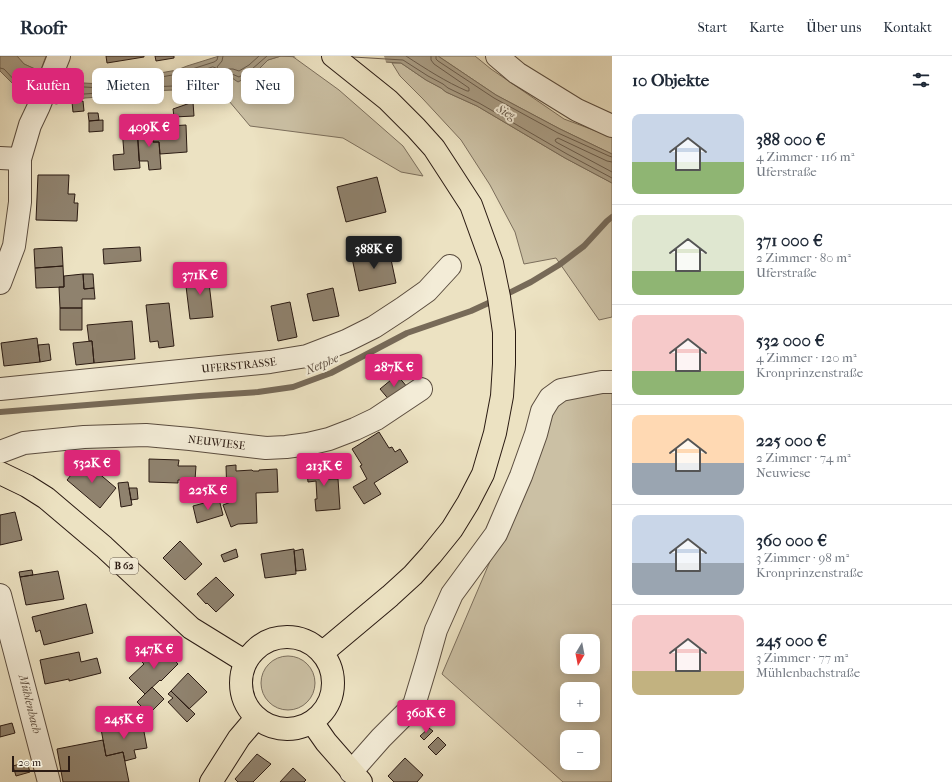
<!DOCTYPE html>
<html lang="de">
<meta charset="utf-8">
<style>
body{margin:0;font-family:"IM FELL French Canon",serif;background:#f6f6f7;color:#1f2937;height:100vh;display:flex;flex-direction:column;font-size:15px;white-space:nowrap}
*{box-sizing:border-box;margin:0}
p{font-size:13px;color:#747a83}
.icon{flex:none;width:22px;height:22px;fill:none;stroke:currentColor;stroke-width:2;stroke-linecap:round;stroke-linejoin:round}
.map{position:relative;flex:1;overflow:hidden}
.drawer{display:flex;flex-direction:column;background:#fff;width:340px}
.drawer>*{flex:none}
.guide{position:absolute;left:12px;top:12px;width:380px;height:36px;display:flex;gap:8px}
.needle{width:26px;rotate:190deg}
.tools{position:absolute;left:560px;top:578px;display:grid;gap:8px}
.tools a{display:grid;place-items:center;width:40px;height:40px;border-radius:8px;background:#fff;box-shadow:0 2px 10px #0003;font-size:20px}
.scale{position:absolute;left:12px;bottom:10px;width:58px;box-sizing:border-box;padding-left:4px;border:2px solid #2b1b13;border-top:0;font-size:11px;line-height:14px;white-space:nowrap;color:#2b1b13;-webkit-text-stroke:3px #f3ecd7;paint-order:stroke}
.price{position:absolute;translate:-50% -34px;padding:0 9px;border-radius:4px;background:#db2777;color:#fff;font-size:13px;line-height:26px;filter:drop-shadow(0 1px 2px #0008)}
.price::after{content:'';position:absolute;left:50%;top:24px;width:12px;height:9px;margin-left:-6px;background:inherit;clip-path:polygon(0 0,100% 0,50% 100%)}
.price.active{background:#222;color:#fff}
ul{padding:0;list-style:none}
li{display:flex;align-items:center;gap:12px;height:100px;padding:0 20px}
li+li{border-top:1px solid #e0e1e3}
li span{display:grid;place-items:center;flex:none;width:112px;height:80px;border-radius:8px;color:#555}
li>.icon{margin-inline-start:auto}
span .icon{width:48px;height:48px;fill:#fffc;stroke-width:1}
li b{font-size:17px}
h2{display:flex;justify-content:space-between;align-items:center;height:48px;padding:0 20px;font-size:17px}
.chip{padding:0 14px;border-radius:8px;background:#fff;box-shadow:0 2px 10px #0003;font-size:14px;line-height:36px}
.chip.active{background:#db2777;color:#fff}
header{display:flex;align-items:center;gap:24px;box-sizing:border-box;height:56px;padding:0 20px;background:#fff;border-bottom:1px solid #e0e1e3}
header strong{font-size:19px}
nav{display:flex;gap:22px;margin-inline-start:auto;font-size:14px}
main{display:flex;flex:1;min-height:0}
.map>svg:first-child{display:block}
</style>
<header>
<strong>Roofr</strong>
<nav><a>Start</a><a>Karte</a><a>Über uns</a><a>Kontakt</a></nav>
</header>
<main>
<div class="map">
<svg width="612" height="726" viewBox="0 0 612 726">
<rect width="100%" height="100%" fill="#ece2c2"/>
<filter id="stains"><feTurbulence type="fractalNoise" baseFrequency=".005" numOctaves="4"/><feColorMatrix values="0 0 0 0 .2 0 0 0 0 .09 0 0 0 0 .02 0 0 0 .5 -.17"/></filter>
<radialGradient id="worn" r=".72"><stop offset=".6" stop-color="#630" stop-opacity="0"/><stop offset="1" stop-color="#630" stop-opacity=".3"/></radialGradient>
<path fill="#cbc0a4" stroke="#7b6e5c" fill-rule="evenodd" d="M17 0H46L40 16 24 8Z
M281 0H292L339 34 403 90 423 120 401 116 343 82 250 70 229 45 212 30 215 29 220 22H232L255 17 268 4Z
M438 0H475L491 13 564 63 612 81V98L560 73 496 39Z
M392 7H401L426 24 441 32 446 36 477 50 565 102 612 127V261L599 264 556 202 524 208 515 176 490 129 461 84 423 43 400 20Z
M612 330V726H563L442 618 563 334ZM567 585H593V611H567ZM567 633H593V659H567ZM567 681H593V707H567Z
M261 627a27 27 0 1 1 54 0a27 27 0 1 1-54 0Z"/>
<path fill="#aa9e86" stroke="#776a58" d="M0 0H17L24 8 65 26 102 28 129 20 149 19 177 14 187 10 219 0H438L496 39 560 73 612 98V127L565 102 477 50 446 36 441 32 426 24 401 7 281 0 268 4 255 17 238 26 232 22H220L215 29 199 33 124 36 113 40 85 42 56 48 18 33 0 15Z"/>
<path fill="#ece2c2" d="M294 0H384L387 9 298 3Z"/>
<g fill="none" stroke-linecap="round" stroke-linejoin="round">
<path stroke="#6a5c4c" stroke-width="1" d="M223 0 222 5 217 11 218 13H233L239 15 249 9 259 0
M406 0C426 13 446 26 467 35H469V32L434 8 431 4V0
M436 0V3L438 5 494 42 558 77 609 100 612 101
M353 1 403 4 428 20 443 28 448 32 479 47 567 98 612 122
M213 11 216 12V14C214 16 212 20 209 21 205 25 189 25 184 23V21Z
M0 12 4 13 20 30 32 34
M61 28 65 30 103 32 130 24 150 23 178 18 189 14 214 6 217 4 218 0
M34 30C26 27 19 24 16 16L18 15 37 24
M55 43 57 44 84 38 112 36 124 32 198 29 212 26 217 19 220 18H232L239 21 252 13 267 0
M612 106 607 105 558 82 555 84 556 86 612 116"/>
<path stroke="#776a58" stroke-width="6" d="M503 240 531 226 559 209 584 190 607 165 612 161
M0 356 199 340 258 336 293 331 331 317 407 277 471 255 495 244"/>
</g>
<path fill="#8f826e" stroke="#2b1b13" d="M106 0H144V1L107 7Z
M155 0H174V2L156 5Z
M83 45 84 55 73 56 72 46Z
M193 46 194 60 174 61 173 53Z
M88 57H98L99 64 89 65Z
M103 64V75L89 76V65Z
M186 69 187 96 160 98 159 86H153L152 71Z
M152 70 153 86H159L161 113 149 114 148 105H139L137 71Z
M137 71 140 112 114 114 113 99 124 98 122 72Z
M38 119H69L68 138H75L74 147H78L77 165 36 164Z
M377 121 386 156 346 166 337 131Z
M62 191 63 210 35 212 34 193Z
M140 191 141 205 104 208 103 193Z
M389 194 396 227 359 235 352 202Z
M63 210 64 231 36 232 35 212Z
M205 210 206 219 178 223 176 211Z
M216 216 217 226 209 227 213 261 190 263 185 222 206 219V217Z
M83 218H93L94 232 84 233Z
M83 218 84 233 94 232 95 243H82V252H60L59 231H64V220Z
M333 232 339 260 313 265 307 238Z
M290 246 297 281 278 285 271 250Z
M169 247 174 290 159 292 158 285 150 286 146 249Z
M60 252H82V274H60Z
M132 265 135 303 94 307 92 285H89L87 269Z
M37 282 40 306 4 310 1 287Z
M92 285 94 307 76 309 73 287Z
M49 288 51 304 40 306 38 289Z
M397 319 408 332 391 346 380 333Z
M379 376 389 392 392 391 395 396 400 393 408 406 403 409 374 427 381 438 364 448 353 431 367 423 360 410 362 409 352 393Z
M90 397 101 406 94 413 83 404Z
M149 403 179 404 178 410H196L195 424H178V427L149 426Z
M83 404 116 432 100 452 67 424Z
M326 405 327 423H338L340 453 316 455 315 443H317L316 425 308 426 306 407Z
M236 409V415L252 414 253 415H259V414L277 413 278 436 256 437 257 467 238 468 231 471 223 449 231 446V438L227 439 226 410Z
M128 426 132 449 121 451 118 427Z
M129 432H137L138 443 131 444Z
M219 443 223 459 197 467 193 450Z
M15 456 22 484 0 489V459Z
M180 485 202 508 185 524 163 502Z
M236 493 238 501 224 506 221 499Z
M294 493 296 518 265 522 261 498Z
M303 493 306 514 296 515 294 495Z
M32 514 33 519 20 521 19 516Z
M58 515 64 543 26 549 20 521Z
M216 521 234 539 216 556 207 547 206 548 197 538Z
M86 548 93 577 44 589 40 574 36 576 32 561Z
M160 589 178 608 161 625 160 624 145 638 129 622 144 608 142 606Z
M79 596 81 606 97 602 101 617 69 625V623L45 628 40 604Z
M188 617 207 636 189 653 171 635Z
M152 631 164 643 149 658 137 646Z
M171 635 195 658 187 666 168 646 173 642 168 638Z
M142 665 147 692 134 694 136 702 125 705 123 696 106 700 101 673Z
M12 667 15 677 0 681V670Z
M429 672 433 675 424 684 420 680Z
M438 681 446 689 436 699 428 691Z
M103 684 106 700 123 696 129 726H63L57 693Z
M257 698 271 708 253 726H238L235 723Z
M405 702 423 719 417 726H394L388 720Z
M27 706 30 716 16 720 13 710Z
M293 712 306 724 304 726H280Z"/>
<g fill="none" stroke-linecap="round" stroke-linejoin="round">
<defs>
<g id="minor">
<path d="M497 0 517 17 577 54 612 70"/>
<path d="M0 102 20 103"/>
<path d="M0 227 14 190 20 146V103L30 69 39 50 59 0"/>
<path id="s1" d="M0 333 270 306 307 300 346 285 374 271 403 252 427 235 450 210"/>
<path id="s2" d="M0 396 24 387 84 381 146 379 190 383 266 392 286 391 308 388 329 383 355 373 376 363 421 333"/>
<path d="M0 539 49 726"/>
<path d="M351 716 381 682 414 649 427 606 436 574 452 538 496 478 521 420 536 378 542 355 550 342 561 334 602 326H612"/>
</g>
<path id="major" d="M0 417 27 430 46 442 104 491 191 572 246 606
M241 627a46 46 0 1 1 92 0a46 46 0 1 1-92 0Z
M322 597 390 540 413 519 431 499 452 473 468 447 483 418 495 377 502 340 504 308V276L499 241 492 207 471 149 449 115 434 92 416 72 388 44 333 0
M312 666 326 686 361 726
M211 726 239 682 256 662"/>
</defs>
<use href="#minor" stroke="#5b4d3f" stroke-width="24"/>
<use href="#major" stroke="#2b1b13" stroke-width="24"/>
<use href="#minor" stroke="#f3ecd7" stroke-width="22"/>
<use href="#major" stroke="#ece2c2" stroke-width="22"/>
</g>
<g text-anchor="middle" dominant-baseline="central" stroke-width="4" stroke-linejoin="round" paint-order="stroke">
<rect fill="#f3ecd7" stroke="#675a4e" stroke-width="1" x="110" y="502" width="28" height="16" rx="3"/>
<g font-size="10" font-weight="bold" fill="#2b1b13">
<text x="124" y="510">B 62</text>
</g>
<g font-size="11" fill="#2b1b13" stroke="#f3ecd7">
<text stroke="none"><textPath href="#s1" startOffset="240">UFERSTRASSE</textPath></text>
<text stroke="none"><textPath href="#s2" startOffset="219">NEUWIESE</textPath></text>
</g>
<g font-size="12" font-style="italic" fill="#5e4f41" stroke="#f3ecd7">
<text transform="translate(506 56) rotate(28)">Sieg</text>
<text transform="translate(322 308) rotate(-23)">Netphe</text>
<text transform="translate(30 648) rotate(76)">Mühlenbach</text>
</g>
</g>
<rect width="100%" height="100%" filter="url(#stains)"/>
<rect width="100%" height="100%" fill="url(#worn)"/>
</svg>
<div class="tools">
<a><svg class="needle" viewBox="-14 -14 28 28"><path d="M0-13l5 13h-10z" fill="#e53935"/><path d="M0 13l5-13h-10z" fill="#747a83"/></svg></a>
<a>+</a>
<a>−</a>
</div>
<div class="scale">20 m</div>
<b class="price" style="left:149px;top:92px">409K €</b>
<b class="price active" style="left:374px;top:214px">388K €</b>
<b class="price" style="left:200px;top:240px">371K €</b>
<b class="price" style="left:394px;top:332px">287K €</b>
<b class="price" style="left:92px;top:428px">532K €</b>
<b class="price" style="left:324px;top:431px">213K €</b>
<b class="price" style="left:208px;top:455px">225K €</b>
<b class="price" style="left:154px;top:614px">347K €</b>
<b class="price" style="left:426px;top:678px">360K €</b>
<b class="price" style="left:124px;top:684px">245K €</b>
<div class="guide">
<a class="chip active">Kaufen</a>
<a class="chip">Mieten</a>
<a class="chip">Filter</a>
<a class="chip">Neu</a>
</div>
</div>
<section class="drawer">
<h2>10 Objekte<svg class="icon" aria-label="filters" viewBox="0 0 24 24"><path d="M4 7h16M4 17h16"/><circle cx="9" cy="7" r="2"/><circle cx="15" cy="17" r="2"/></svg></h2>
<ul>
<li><span style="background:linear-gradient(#c9d6e8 60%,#8fb573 0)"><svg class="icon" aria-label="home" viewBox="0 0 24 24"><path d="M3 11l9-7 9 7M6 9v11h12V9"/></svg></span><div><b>388 000 €</b><p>4 Zimmer · 116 m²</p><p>Uferstraße</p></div></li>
<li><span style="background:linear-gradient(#dfe7d0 70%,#8fb573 0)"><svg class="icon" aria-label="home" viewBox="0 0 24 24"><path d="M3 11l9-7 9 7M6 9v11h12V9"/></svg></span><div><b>371 000 €</b><p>2 Zimmer · 80 m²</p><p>Uferstraße</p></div></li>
<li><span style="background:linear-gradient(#f6c9c9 70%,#8fb573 0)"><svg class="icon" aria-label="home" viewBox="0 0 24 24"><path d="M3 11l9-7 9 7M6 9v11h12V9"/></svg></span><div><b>532 000 €</b><p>4 Zimmer · 120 m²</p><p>Kronprinzenstraße</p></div></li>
<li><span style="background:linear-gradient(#ffd9b3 60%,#9aa5b1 0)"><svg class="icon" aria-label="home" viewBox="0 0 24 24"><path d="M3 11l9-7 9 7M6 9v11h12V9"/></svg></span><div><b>225 000 €</b><p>2 Zimmer · 74 m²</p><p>Neuwiese</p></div></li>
<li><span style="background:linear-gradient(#c9d6e8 60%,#9aa5b1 0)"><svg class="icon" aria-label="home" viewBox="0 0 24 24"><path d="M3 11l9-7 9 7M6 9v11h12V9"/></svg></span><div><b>360 000 €</b><p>3 Zimmer · 98 m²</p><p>Kronprinzenstraße</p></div></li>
<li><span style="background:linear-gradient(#f6c9c9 70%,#c2b280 0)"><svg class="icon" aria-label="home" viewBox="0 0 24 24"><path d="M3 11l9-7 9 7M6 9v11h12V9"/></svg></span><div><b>245 000 €</b><p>3 Zimmer · 77 m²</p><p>Mühlenbachstraße</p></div></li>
</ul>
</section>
</main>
